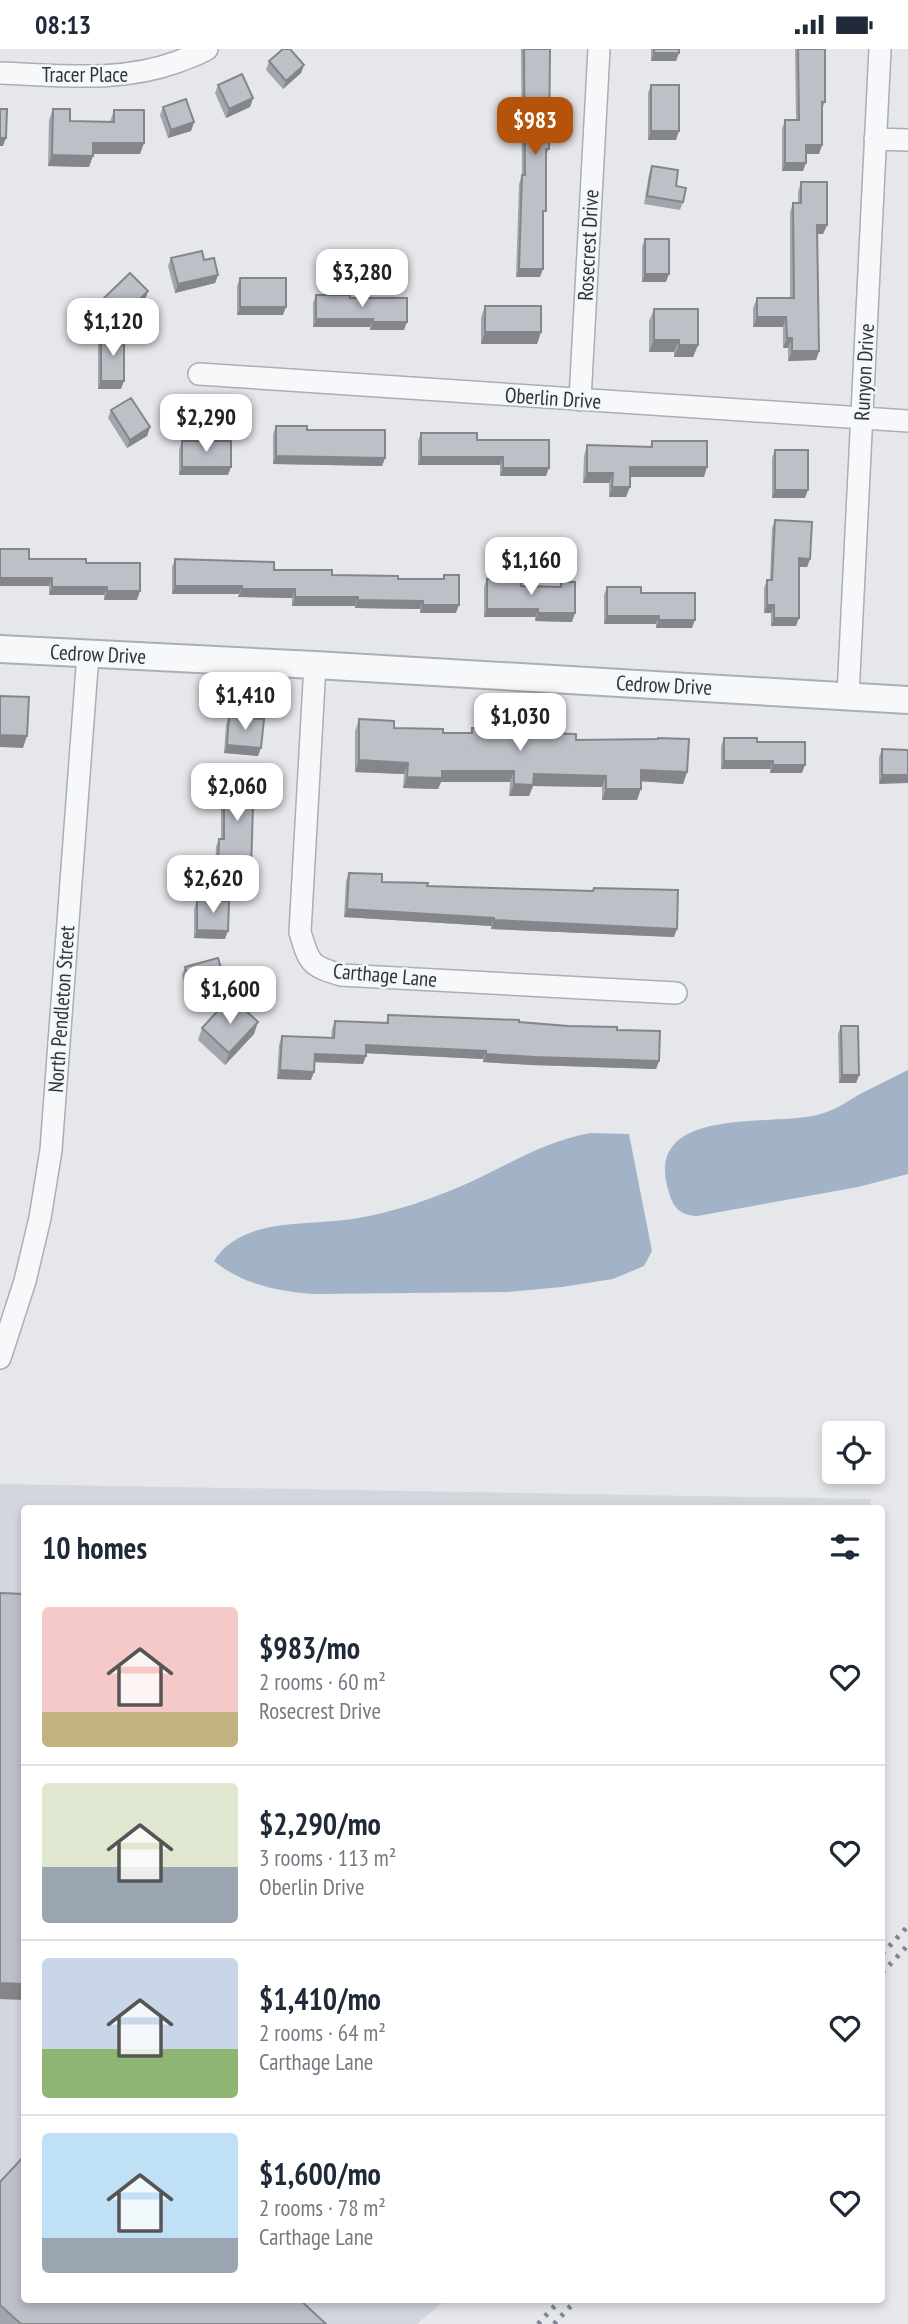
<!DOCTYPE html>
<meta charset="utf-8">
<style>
body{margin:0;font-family:"PT Sans Narrow",sans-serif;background:#f2f2f3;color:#1f2937;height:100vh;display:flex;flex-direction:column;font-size:26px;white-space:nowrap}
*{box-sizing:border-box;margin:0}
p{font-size:23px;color:#747a83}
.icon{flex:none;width:38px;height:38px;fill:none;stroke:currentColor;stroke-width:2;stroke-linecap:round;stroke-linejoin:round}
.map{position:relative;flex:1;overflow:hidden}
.drawer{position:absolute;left:21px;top:1456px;width:864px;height:798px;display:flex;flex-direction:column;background:#fff;border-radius:7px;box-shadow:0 4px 10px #0003}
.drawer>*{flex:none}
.tools{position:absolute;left:822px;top:1372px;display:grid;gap:14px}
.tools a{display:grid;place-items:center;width:63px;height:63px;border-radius:7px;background:#fff;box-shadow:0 4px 10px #0003;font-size:35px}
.price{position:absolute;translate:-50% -60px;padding:0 16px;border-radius:14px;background:#fff;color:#222;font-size:23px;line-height:46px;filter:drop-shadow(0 2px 4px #0008)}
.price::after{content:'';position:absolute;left:50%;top:42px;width:21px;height:16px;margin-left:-10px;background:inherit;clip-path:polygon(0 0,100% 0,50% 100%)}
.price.selected{background:#b45309;color:#fff}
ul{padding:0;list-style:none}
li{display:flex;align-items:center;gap:21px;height:175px;padding:0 21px}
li+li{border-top:2px solid #e0e1e3}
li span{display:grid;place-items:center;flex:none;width:196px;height:140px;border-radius:7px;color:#555}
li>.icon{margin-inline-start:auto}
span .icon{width:84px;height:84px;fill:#fffc;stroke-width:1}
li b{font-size:30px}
h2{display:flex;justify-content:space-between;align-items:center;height:84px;padding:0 21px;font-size:30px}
.status{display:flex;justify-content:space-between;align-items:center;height:49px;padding:0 35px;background:#fff;direction:ltr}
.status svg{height:19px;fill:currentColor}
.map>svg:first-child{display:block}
</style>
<div class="status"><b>08:13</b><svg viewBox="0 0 49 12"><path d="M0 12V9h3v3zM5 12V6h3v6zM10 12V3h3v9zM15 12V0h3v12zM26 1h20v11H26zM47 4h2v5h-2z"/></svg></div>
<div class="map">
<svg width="908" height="2275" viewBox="0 0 908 2275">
<rect width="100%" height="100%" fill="#e5e7eb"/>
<path fill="#d3d6dd" d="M0 1435 871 1450 870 1460H24V2250L445 2251 417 2275H0Z"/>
<path fill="#a3b3c7" d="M908 1021V1125L858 1138 697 1167C682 1166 675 1161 670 1147 638 1055 769 1078 817 1066 834 1062 845 1054 860 1045 876 1037 892 1029 908 1021Z
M590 1084 629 1085 652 1202 644 1217 613 1230 562 1238 507 1243 315 1245C280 1243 241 1235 214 1212 242 1166 312 1178 358 1169 394 1163 432 1150 466 1135 509 1116 542 1093 590 1084Z"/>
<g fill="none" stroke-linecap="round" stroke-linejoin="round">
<defs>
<path id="minor" d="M0 24C60 26 119 34 177 13 187 9 197 6 207 0
M875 90 908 91
M199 325 908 372
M580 351 599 0
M315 616 300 883C309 914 310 917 341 926L676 944
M848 647 880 0
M0 1309 25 1232 40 1169 51 1101 88 605"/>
<path id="tertiary" d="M0 600 315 616 908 651"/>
</defs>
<use href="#minor" stroke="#aaaeb5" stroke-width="24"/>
<use href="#tertiary" stroke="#aaaeb5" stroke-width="30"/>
<use href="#minor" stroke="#f7f8fa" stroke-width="21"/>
<use href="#tertiary" stroke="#f7f8fa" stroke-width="26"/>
<path stroke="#7f8693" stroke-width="5" stroke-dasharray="3.5 7" stroke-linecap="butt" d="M882 1905 908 1877
M882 1924 908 1896
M538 2275 561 2250
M554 2275 577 2250"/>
</g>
<path fill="#a2a5ab" d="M521 0H550L549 100 546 107 540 228H516L519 135 522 126Z
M651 0H679L676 12H651Z
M795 0H826L825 1V53L822 60V96L819 105H806L803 122H782V80L785 71H796Z
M269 12 304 16 301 24 283 40 266 21Z
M218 36 253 49 250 58 226 69 215 44Z
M651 36 676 91H648V44Z
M163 58 194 73 191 82 168 89 160 66Z
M53 60 70 72 110 73 114 61 144 94 140 105H93L89 118 48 117 49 71Z
M652 117 676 137 683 153 680 161 644 155 649 125Z
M801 133 827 176 823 185H817L819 302 816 311 788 312V299H783V278H753V259L757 249H790V163L793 154H798V143Z
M645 190 666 233H642V198Z
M171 209 218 226 215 234 175 244 168 217Z
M240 229 283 266H237V237Z
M148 242 145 251 120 276 101 257 104 249Z
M316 246 350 249 404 281H370V278H313V254Z
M485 257 541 283 537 295H481V269Z
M654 260 698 296 693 308H674V303H649V272Z
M101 286 121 340H98V294Z
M111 361 150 378 147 387 127 399 108 369Z
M276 377 307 381 385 409 382 417 273 415V385Z
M421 384 477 391 546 427H500V416H418V392Z
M182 392 228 426H179V401Z
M652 392 704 428H630L626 448H609V434H583L584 407 587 396 650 398Z
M775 401 805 449H772V409Z
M775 471 810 510 807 518H799L796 577H771V564H764V539L767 531H770L772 479Z
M29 510 86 514 137 551H104V546H49V537H0Z
M175 510 332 526 398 530H443L444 526 456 564H420V560L355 559V557H292V549L238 548 239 545H172V518Z
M487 530 521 537 559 538 561 533 572 573 535 572V568H484V538Z
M607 538 641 544 692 579H656V575H604V546Z
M229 668 258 707 224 704 226 676Z
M359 670 394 679 443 684H470L472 679 535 684 576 691 687 723 683 735 641 732 637 751H602V738L533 737 529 747H509L510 733H441L438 740 403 739 404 725 355 723V682Z
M724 689 802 724H770V720H721V697Z
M882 700 908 701 879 735V708Z
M224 724 248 830 215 829 216 798 219 790H221V732Z
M349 824 382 833 427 837 593 842 594 839 674 888 491 880V877L344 868 346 832Z
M197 851 225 890 194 889V860Z
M185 918 226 936 223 944 190 954 182 926Z
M388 966 519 973 617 981 659 1012 656 1020 532 1016 483 1013V1010L366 1004 363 1015 315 1013 311 1031 277 1030 279 996 282 987 331 989 332 980 335 972 386 974Z
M841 977 859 1026 856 1034H839L838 985Z
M202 979 254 985 225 1016 198 991Z
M0 2133 326 2275H0Z"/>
<path fill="#84868b" d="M654 4H679L676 12H651Z
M304 16 301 24 283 40 286 32Z
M253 49 250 58 226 69 229 60Z
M194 73 191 82 168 89 171 81Z
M651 82H679L676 91H648Z
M0 89H6L3 97H0Z
M93 94H144L140 105H90Z
M806 96H822L819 105H803Z
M52 106 93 107 89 118 48 117Z
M785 114H806L803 122H782Z
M817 176H827L823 185H813Z
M519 220H543L540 228H516Z
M645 225H669L666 233H642Z
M218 226 215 234 175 244 178 235Z
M148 242 145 251 120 276 123 267Z
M240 258H286L283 266H237Z
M757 268H786L783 278H753Z
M316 270H373L370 278H313Z
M373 273H407L404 281H370Z
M485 283H541L537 295H481Z
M787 289H792L788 299H783Z
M654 291H679L674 303H649Z
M679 296H698L693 308H674Z
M792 302H819L816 311 788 312Z
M101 332H124L121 340H98Z
M150 378 147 387 127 399 130 391Z
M276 407 385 409 382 417 273 415Z
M421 408H503L500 416H418Z
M182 418H231L228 426H179Z
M630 418H707L704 428H627Z
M503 419H549L546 427H500Z
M587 424H613L609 434H583Z
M612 438H630L626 448H609Z
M775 441H808L805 449H772Z
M799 509 810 510 807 518H796Z
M0 529H52L49 537H0Z
M175 537H242L239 545H172Z
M52 538H107L104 546H49Z
M242 540H295L292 549 238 548Z
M107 542H140L137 551H104Z
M295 548H358L355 557H292Z
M358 551 423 552 420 560 355 559Z
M423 556H459L456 564H420Z
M767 556H774L771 564H764Z
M487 560H538L535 568H484Z
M538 564H575L572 573 535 572Z
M607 567H659L656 575H604Z
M774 569H799L796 577H771Z
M659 571H695L692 579H656Z
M0 686 27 687 23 699 0 698Z
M227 696 261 699 258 707 224 704Z
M359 711 408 714 404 725 355 723Z
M724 712H773L770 720H721Z
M773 716H805L802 724H770Z
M641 721 687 723 683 735 637 732Z
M442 722H514L510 733H441L438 740 403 739 407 728Z
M534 725 606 727 602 738 533 737 529 747H509L514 735Z
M882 726H908V734L879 735Z
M606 740H641L637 751H602Z
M218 821 251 822 248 830 215 829Z
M347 860 494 869 491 877 344 868Z
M494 871 677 880 674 888 491 880Z
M197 881 228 882 225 890 194 889Z
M226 936 223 944 190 954 193 946Z
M258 973 254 985 225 1016 229 1004Z
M366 996 486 1002 483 1010 363 1004Z
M315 1005 366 1007 363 1015 312 1013Z
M486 1005 659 1012 656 1020 532 1016 483 1013Z
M280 1021 314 1023 311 1031 277 1030Z
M842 1026H859L856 1034H839Z
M0 1934 24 1935V1951L0 1950Z"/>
<path fill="#bcc0c7" stroke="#84868b" stroke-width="2" d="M283 0H290L304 16 286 32 269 12Z
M524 0H550L549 100H546V162H543V220H519L522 126H525Z
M654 0H679V4H654Z
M798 0H825V53H822V96H806V114H785V71H799Z
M242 25 253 49 229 60 218 36Z
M651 36H679V82H651Z
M186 50 194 73 171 81 163 58Z
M0 60H7L6 89H0Z
M53 60H70V72L114 73V61H144V94H93V107L52 106Z
M652 117 678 121 676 137 686 139 683 153 647 147Z
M801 133H827V176H817L819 302H792V289H787L786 268H757V249H794L793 154H801Z
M645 190H669V225H645Z
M202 202 204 211 214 209 218 226 178 235 171 209Z
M130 224 148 242 123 267 104 249Z
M240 229H286V258H240Z
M316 246H350V249H407V273H373V270H316Z
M485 257H541V283H485Z
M654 260H698V296H679V291H654Z
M101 286H124V332H101Z
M131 349 150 378 130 391 111 361Z
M276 377H307V381H385V409L276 407Z
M421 384H477V391H549V419H503V408H421Z
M182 392H231V418H182Z
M652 392H707V418H630V438H612L613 424H587V396L652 398Z
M775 401H808V441H775Z
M775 471 812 473 810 510 799 509V569H774V556H767V531H772Z
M0 500H29V510H86V514H140V542H107V538H52V529H0Z
M175 510 274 513V521H332V526L398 527V530H444V526H459V556H423V552L358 551V548H295V540H242V537H175Z
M487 530H521V537L561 538V533H575V564H538V560H487Z
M607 538H641V544H695V571H659V567H607Z
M0 647 29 648 27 687 0 686Z
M229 668 264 670 261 699 227 696Z
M359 670 394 672V679L443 680V684H472V679H493L535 682V684L576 685V691L658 690V689L689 690 687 723 641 721V740H606V727L534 725 533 736 514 735V722H442V729L407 728 408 714 359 711Z
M724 689H757V693H805V716H773V712H724Z
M882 700 908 701V726H882Z
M224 724H254L251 822 218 821 219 790H224Z
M349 824 382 825V833L428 834 427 837 593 842 594 839 678 841 677 880 494 871V869L347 860Z
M197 851 229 852 228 882 197 881Z
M218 909 226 936 193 946 185 918Z
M227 952 238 962 242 958 258 973 229 1004 202 979Z
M388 966 519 971V973L568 977 617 978V981L660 982 659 1012 535 1008 486 1005V1002L366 996V1007L315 1005 314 1023 280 1021 282 987 334 989 335 972 388 974Z
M841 977H858L859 1026H842Z
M0 1544 24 1545V1935L0 1934Z
M24 2107V2250H299L326 2275H21L0 2256V2133Z"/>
<g text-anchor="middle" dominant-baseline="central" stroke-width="5" stroke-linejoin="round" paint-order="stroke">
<g font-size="21" fill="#2e3442" stroke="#f4f6f8">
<text x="85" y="25">Tracer Place</text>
<text transform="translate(588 196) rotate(-87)">Rosecrest Drive</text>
<text transform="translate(864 323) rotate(-87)">Runyon Drive</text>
<text transform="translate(553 349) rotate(4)">Oberlin Drive</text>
<text transform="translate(98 605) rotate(3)">Cedrow Drive</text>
<text transform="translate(664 636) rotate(3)">Cedrow Drive</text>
<text transform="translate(385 926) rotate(5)">Carthage Lane</text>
<text transform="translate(61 960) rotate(-86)">North Pendleton Street</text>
</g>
</g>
</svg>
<div class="tools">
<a><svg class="icon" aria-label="locate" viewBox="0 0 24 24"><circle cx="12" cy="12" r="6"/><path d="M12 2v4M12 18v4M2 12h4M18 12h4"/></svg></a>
</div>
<b class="price selected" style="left:535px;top:108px">$983</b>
<b class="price" style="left:362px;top:260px">$3,280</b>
<b class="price" style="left:113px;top:309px">$1,120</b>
<b class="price" style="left:206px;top:405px">$2,290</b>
<b class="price" style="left:531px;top:548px">$1,160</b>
<b class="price" style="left:245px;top:683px">$1,410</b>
<b class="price" style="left:520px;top:704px">$1,030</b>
<b class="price" style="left:237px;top:774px">$2,060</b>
<b class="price" style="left:213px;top:866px">$2,620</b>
<b class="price" style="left:230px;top:977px">$1,600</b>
<section class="drawer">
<h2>10 homes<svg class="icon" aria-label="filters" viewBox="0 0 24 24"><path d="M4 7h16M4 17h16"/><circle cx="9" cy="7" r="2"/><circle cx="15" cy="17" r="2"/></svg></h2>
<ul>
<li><span style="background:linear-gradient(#f6c9c9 75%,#c2b280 0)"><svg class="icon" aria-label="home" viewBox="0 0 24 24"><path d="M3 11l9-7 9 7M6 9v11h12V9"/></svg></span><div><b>$983/mo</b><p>2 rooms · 60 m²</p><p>Rosecrest Drive</p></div><svg class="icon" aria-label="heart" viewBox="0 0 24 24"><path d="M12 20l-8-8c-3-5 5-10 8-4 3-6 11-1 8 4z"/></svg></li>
<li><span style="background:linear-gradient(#dfe7d0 60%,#9aa5b1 0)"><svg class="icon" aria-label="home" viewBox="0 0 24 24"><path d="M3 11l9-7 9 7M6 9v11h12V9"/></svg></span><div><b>$2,290/mo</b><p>3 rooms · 113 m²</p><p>Oberlin Drive</p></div><svg class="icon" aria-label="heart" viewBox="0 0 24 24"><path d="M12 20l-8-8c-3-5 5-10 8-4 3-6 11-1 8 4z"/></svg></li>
<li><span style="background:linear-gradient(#c9d6e8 65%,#8fb573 0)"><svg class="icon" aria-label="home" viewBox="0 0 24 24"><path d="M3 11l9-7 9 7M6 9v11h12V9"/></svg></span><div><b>$1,410/mo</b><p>2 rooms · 64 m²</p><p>Carthage Lane</p></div><svg class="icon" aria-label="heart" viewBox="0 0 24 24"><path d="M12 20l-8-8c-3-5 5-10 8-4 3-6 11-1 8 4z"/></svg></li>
<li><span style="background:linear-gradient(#bfe0f5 75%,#9aa5b1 0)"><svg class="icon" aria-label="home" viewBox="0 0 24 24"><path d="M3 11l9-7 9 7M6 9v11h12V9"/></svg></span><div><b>$1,600/mo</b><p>2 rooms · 78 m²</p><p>Carthage Lane</p></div><svg class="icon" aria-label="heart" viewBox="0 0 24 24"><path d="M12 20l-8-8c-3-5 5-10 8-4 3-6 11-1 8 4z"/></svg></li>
</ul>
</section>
</div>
